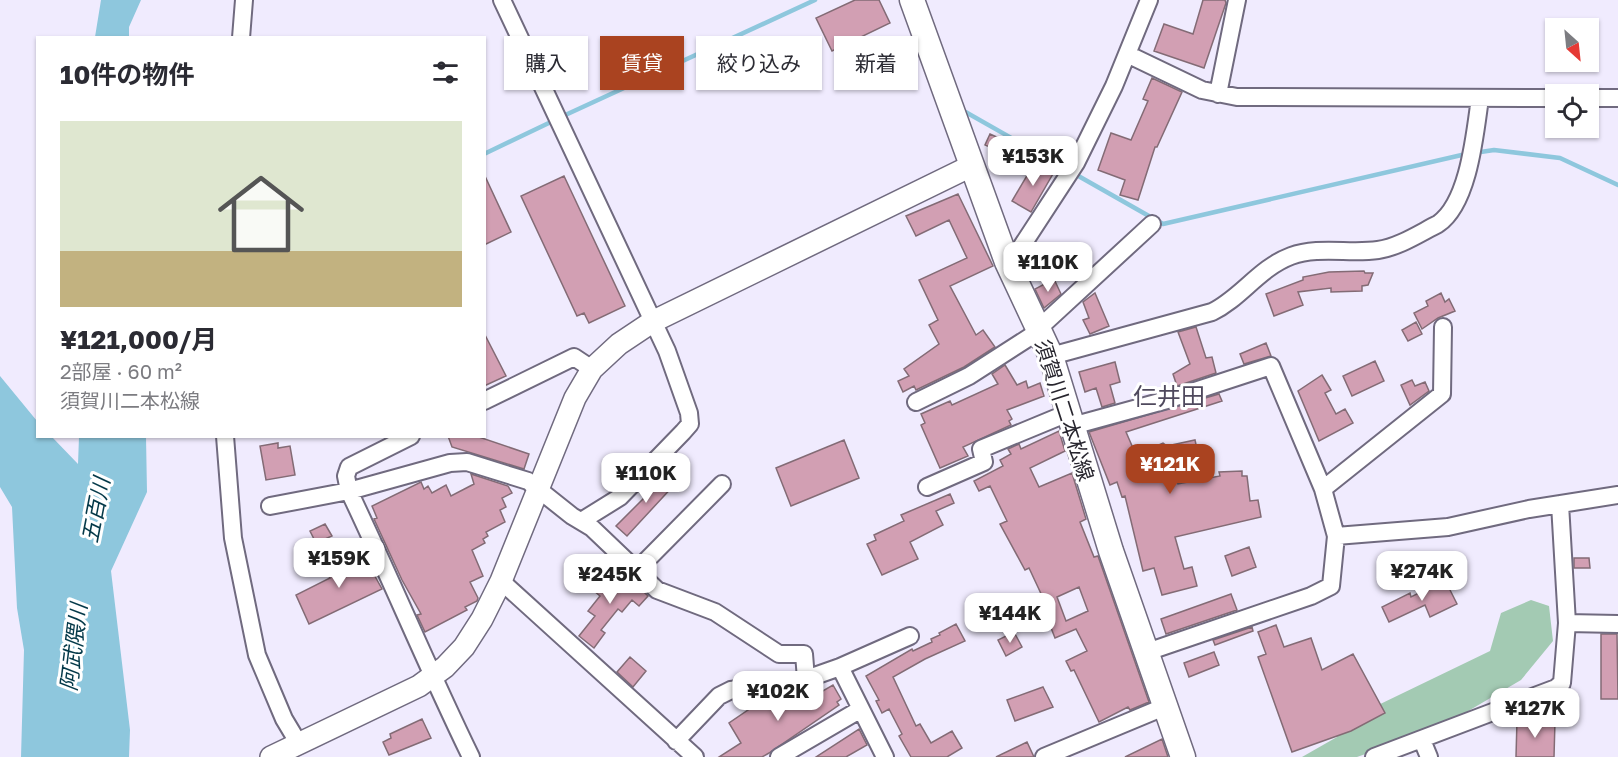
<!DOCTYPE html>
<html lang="ja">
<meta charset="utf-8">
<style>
body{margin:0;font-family:"Golos Text","Noto Sans JP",sans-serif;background:#f2f2f3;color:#2b2b33;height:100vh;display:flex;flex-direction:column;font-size:22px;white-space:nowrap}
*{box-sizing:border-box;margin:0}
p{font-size:20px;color:#7c7c81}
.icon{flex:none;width:33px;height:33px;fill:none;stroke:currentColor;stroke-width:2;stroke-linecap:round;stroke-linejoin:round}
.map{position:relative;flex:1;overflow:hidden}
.details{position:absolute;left:36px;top:36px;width:450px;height:402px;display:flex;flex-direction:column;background:#fff;border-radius:0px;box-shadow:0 2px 4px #0004}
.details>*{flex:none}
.banner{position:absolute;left:504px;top:36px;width:570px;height:54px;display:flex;gap:12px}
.needle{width:39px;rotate:153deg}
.tools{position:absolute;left:1545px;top:18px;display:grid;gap:12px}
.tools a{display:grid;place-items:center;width:54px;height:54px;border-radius:0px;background:#fff;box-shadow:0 2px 4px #0004;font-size:30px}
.price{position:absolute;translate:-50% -51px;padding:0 14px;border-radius:12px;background:#fff;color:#222;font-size:20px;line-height:39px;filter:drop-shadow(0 2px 3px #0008)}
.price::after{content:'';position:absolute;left:50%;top:36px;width:18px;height:14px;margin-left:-9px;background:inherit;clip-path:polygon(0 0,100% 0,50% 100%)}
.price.on{background:#aa4320;color:#fff}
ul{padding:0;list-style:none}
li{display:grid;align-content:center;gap:12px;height:318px;padding:0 24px}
li span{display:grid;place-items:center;height:186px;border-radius:0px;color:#555}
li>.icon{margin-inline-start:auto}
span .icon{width:108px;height:108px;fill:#fffc;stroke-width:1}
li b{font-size:26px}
h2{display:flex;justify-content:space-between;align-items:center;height:72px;padding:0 24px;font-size:26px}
.pill{padding:0 21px;border-radius:0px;background:#fff;box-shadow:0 2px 4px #0004;font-size:21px;line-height:54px}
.pill.on{background:#aa4320;color:#fff}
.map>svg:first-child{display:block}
</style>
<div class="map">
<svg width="1618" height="757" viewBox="0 0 1618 757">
<rect width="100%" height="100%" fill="#f0ebfe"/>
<path fill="#a3cab3" d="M1531 600 1549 606 1553 641 1521 680 1441 727 1357 757H1302L1337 737 1341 701 1372 708 1490 651 1501 613Z"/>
<path fill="#8ec7dd" d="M101 0H141L129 27V37H95Z
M0 376 37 421 38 436 52 437 78 464 79 437H146L147 492 111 571 130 730 129 757H21L24 650 17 608 12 507 0 487Z"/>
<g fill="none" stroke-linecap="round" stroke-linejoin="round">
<path stroke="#8ec7dd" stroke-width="4.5" d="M962 110 1163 224 1466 154
M561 117 815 0
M1474 153 1494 150 1560 158 1618 185
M484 154 553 121"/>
</g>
<path fill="#d29fb3" stroke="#836b75" stroke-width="1.5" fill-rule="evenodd" d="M855 0H879L890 23 832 51 816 18Z
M1203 0H1225L1226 3 1204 68 1154 51 1164 24 1193 34Z
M1152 78 1182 92 1157 147H1155L1138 200 1120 195 1125 180 1098 170 1111 133 1131 140 1148 101 1143 99Z
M990 134 1025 150 1019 161 985 145Z
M1035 162 1054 172 1031 212 1012 201Z
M484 174 511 232 484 245Z
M564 176 625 306 589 323 584 313 577 316 521 196Z
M958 194 993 266 950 286 976 335 983 330 995 347 964 367 916 390 914 386 903 392 898 381 909 376 904 369 939 344 929 325 938 320 919 280 967 258 949 220 916 236 906 216Z
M1364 271 1365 273H1373L1368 285 1362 286V291L1331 292V288L1298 292 1303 305 1274 316 1266 294 1303 280V277L1329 272Z
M1054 279 1061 294 1044 308 1035 289Z
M1095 293 1109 326 1090 334 1083 320 1089 318 1083 302Z
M1441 293 1445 302 1449 299 1455 311 1438 318 1422 329 1414 313 1428 306 1426 301Z
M1416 322 1422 334 1408 341 1402 330Z
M1196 327 1206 358 1212 357 1216 373 1177 386 1173 374 1190 364 1178 332Z
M484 333 506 376 484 386Z
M1266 343 1271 356 1244 364 1240 354Z
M1375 361 1384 381 1352 396 1343 376Z
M1115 362 1120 382 1110 385 1115 403 1102 407 1096 388 1085 392 1079 372Z
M1005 365 1017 385 1026 381 1028 388 1040 383 1044 396 1007 410 1012 419 1009 421 1011 425 963 447 968 456 940 468 921 425 925 423 921 414 950 401 952 405 998 384 992 374Z
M1322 375 1331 390 1325 393 1336 414 1345 409 1353 423 1319 441 1298 391Z
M1412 380 1415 386 1425 382 1429 391 1410 405 1401 385Z
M1219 394 1222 401 1126 432 1136 455 1163 443 1167 446 1195 440 1199 458 1173 463 1178 484 1220 476 1219 472 1242 471V476H1247L1250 501 1258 500 1261 517 1175 537 1184 569 1192 567 1197 586 1162 595 1154 568 1143 571 1125 496 1122 497 1117 482 1110 485 1089 432Z
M1059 431 1065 451 1030 468 1039 487 1072 473 1086 519 1080 522 1094 557 1098 556 1149 702 1130 710 1128 707 1099 722 1074 670 1071 671 1066 661 1087 651 1076 629 1055 638 1046 615 1050 613 1029 568 1025 570 1000 524 1007 521 990 486 979 491 974 481 1003 466 1000 460 1011 454 1008 449 1019 444 1021 449ZM1079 587 1088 611 1066 621 1057 597Z
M448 436H476L529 454 524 469 452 447Z
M844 440 859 478 791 506 776 468Z
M278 443V448L290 446 295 475 266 480 260 446Z
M662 472 675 484 627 536 616 526 651 491 648 488Z
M471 474 508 486 512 493 502 498 506 507 500 510 505 522 486 532 488 536 483 539 485 543 472 550 483 576 470 582 478 598 477 601 465 607 467 610 425 632 417 615 421 614 402 580 374 519 377 518 372 506 421 482 424 489 428 486 432 493 446 485 451 496 474 484Z
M950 494 954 503 936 511 943 525 910 542 918 559 882 575 867 544 876 540 874 535 904 521 901 515Z
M325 524 332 536 316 543 310 531Z
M1249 547 1256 567 1232 576 1225 556Z
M362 553 382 589 309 624 296 595 330 578 326 572Z
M1574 558H1589L1590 568H1574Z
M623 572 648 596 639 606 632 600 622 612 618 609 601 630 605 633 594 648 579 636 595 616 588 611 600 596 586 584 594 576 607 587 609 585 611 586Z
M1445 580 1457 604 1430 617 1425 605 1389 622 1382 607 1410 593 1411 597Z
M1231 594 1237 610 1166 634 1161 619Z
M956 624 965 641 925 659 893 677 916 726 920 724 931 743 952 731 962 748 947 757H911L899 736 902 734 889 709 882 713 876 701 879 700 866 676 912 649 913 651 932 642 931 639 940 635 939 633Z
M1276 625 1284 647 1311 638 1322 670 1353 654 1385 713 1351 731 1292 752 1258 657 1266 654 1258 632Z
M1252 627 1253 631 1215 645 1213 640Z
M1014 632 1022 647 1006 656 998 640Z
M1601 634H1617L1618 699H1601Z
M1214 652 1219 665 1189 677 1184 663Z
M630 657 646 671 633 687 617 672Z
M833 685 841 699 837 702 839 705 769 753 762 757H719L741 743 729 723 770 695 774 702 792 692 796 698 805 693 809 699Z
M1043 687 1053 707 1015 721 1007 700Z
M422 719 431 738 389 755 383 742 391 738 390 734Z
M1517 720 1555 721 1554 757H1516Z
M859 729 867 745 846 757H816Z
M1162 739 1168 757H1125Z
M1027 742 1034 757H996Z"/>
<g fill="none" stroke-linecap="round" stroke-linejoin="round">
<defs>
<path id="minor" d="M502 0 667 351 689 413 690 424 683 432 620 497 583 520
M241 38 244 0
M1127 54 1202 90 1237 97 1556 98
M1218 94 1237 0
M1588 98H1618
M1007 262 1014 258 1076 163 1114 86 1149 0
M1038 329 1152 224
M1051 356 1212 312C1241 298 1259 268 1291 256 1318 246 1350 254 1378 250 1399 247 1420 233 1438 224 1469 203 1475 133 1480 98
M484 401 574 357 592 369
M916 402 969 376 1039 331
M1072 426 1167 400 1271 366 1323 489
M225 436 233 538 257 655 284 719 299 744
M411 436 349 467 346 476 349 491C391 579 428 669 471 757
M927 487 984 462 981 449 1068 413
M1560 504 1567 623 1618 624
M270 506 349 491 450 463 467 462 528 481 572 516 592 528 657 590 715 612 779 654H804L806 679
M1336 536 1323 489 1442 394 1443 327
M636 571 722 484
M501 581 695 757
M1147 652 1311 596 1331 586 1336 536 1448 527 1529 509 1618 495
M840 667 885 757
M1422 740 1429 757
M676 741 719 696 731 690 806 679 840 667 910 636
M779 757 861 709
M1044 757 1164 707
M1374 757 1556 688 1562 683 1567 623"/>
<path id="tertiary" d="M271 757 419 686 445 667 464 647 482 619 501 581 575 398 592 369 619 344 652 322 971 166"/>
<path id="secondary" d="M912 0 1007 262 1051 356 1111 551 1183 757"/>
</defs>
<use href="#minor" stroke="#706a7f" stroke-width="20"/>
<use href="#tertiary" stroke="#706a7f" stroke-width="24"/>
<use href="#secondary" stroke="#706a7f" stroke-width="27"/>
<use href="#minor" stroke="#fff" stroke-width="16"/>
<use href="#tertiary" stroke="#fff" stroke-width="21"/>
<use href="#secondary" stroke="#fff" stroke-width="24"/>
</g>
<g text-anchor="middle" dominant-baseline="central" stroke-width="6" stroke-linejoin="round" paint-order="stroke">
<g font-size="21" fill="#28262f" stroke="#fff">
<text transform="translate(1065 410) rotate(72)">須賀川二本松線</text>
</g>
<g font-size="22" font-style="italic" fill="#043949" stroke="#fff">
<text transform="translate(95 510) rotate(-79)">五百川</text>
<text transform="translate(73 647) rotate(-83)">阿武隈川</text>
</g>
<g font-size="24" fill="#4f495d" stroke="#fff">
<text x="1169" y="395">仁井田</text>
</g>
</g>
</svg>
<div class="tools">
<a><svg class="needle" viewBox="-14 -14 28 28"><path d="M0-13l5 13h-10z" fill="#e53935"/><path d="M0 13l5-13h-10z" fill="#7c7c81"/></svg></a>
<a><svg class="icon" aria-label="locate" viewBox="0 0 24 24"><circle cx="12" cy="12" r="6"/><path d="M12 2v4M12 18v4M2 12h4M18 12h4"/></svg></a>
</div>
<b class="price" style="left:1033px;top:187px">¥153K</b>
<b class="price" style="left:1048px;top:293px">¥110K</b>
<b class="price on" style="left:1170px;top:495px">¥121K</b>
<b class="price" style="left:646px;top:504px">¥110K</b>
<b class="price" style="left:339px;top:589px">¥159K</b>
<b class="price" style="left:1422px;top:602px">¥274K</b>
<b class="price" style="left:610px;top:605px">¥245K</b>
<b class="price" style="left:1010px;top:644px">¥144K</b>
<b class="price" style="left:778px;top:722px">¥102K</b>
<b class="price" style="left:1535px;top:739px">¥127K</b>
<div class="banner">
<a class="pill">購入</a>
<a class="pill on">賃貸</a>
<a class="pill">絞り込み</a>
<a class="pill">新着</a>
</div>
<section class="details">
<h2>10件の物件<svg class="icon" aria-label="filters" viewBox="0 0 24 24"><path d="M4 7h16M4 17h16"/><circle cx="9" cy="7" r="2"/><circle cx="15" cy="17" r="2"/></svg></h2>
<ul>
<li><span style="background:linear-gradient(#dfe7d0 70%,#c2b280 0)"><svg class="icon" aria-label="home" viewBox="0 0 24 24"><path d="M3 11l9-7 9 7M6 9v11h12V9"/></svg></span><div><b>¥121,000/月</b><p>2部屋 · 60 m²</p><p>須賀川二本松線</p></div></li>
</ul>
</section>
</div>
